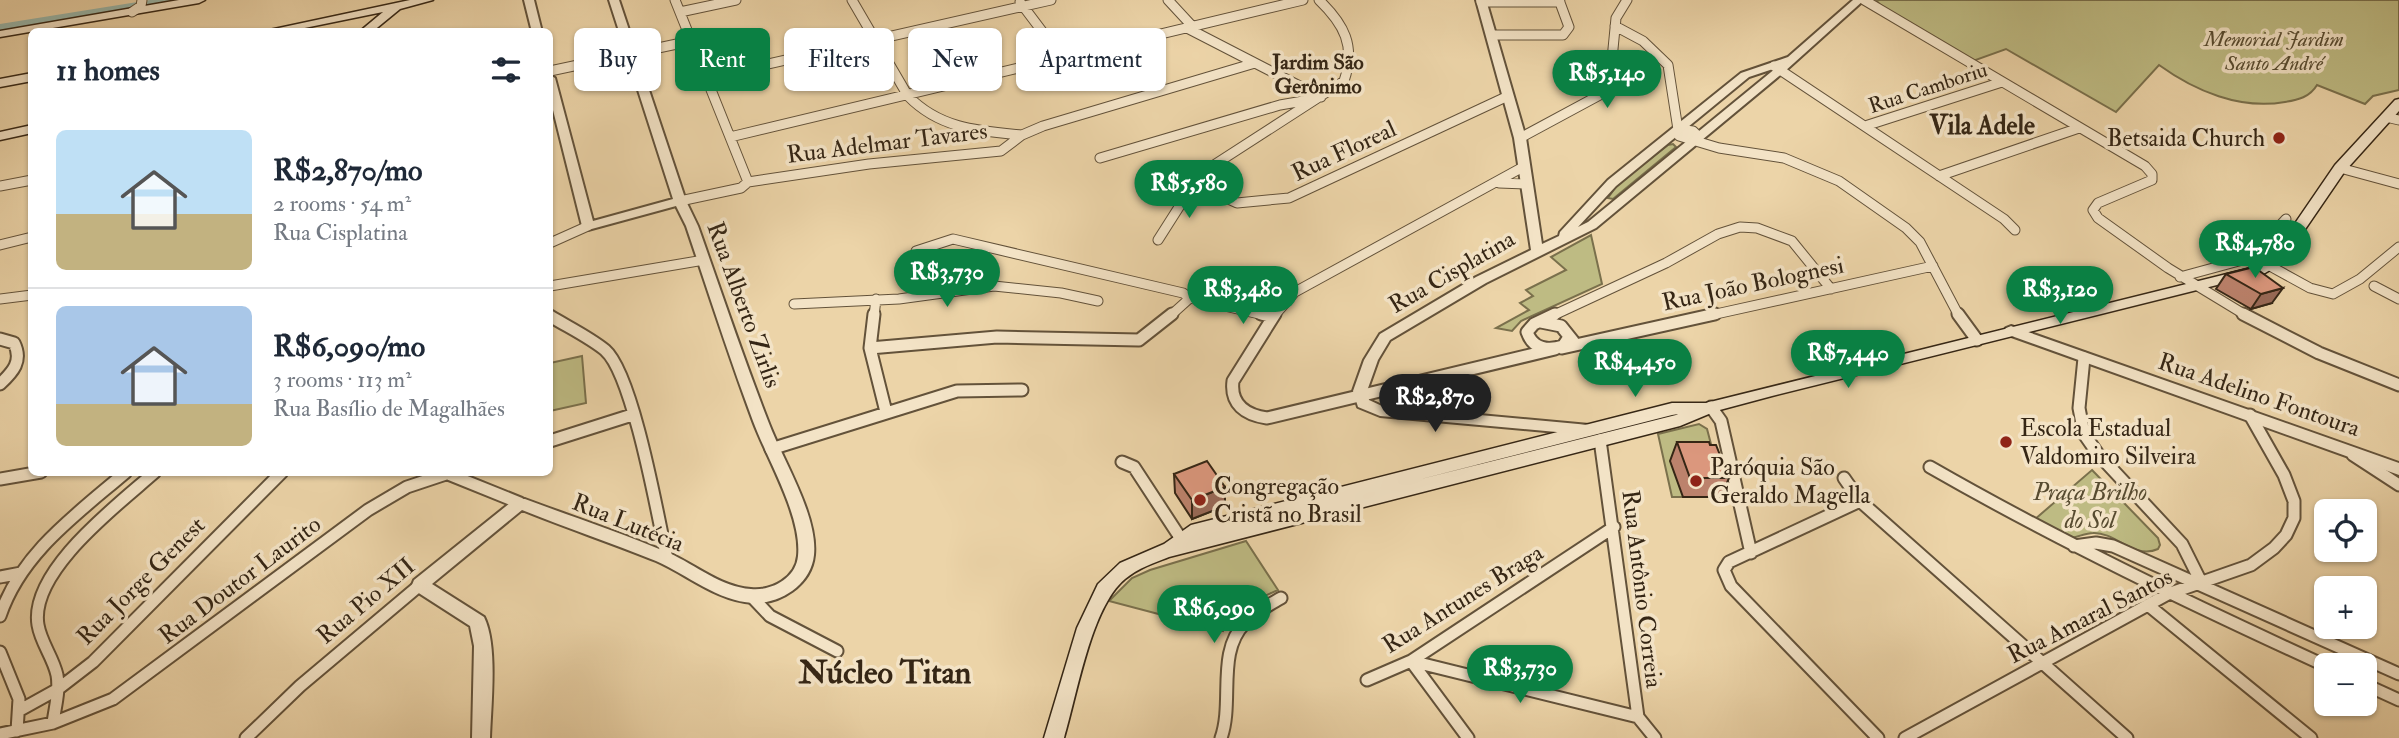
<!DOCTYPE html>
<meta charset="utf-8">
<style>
body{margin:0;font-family:"IM FELL Double Pica",serif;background:#f2f2f3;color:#1f2937;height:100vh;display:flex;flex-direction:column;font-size:26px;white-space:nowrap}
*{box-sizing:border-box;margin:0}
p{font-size:23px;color:#747a83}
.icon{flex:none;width:38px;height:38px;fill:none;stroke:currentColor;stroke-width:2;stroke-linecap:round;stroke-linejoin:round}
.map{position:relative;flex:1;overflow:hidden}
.details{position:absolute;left:28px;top:28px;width:525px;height:448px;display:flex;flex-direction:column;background:#fff;border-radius:10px;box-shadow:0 2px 5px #0004}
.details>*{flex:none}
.banner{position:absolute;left:574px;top:28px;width:665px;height:63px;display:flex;gap:14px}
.fabs{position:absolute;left:2314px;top:499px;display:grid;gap:14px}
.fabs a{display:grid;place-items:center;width:63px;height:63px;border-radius:10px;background:#fff;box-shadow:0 2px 5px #0004;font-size:35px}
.price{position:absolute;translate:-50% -60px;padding:0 16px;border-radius:24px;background:#0b8043;color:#fff;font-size:23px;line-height:46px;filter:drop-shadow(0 2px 4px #0008)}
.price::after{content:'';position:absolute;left:50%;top:42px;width:21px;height:16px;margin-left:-10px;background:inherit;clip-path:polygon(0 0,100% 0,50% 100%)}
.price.selected{background:#222;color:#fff}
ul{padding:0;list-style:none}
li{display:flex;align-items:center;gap:21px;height:175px;padding:0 28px}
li+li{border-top:2px solid #e0e1e3}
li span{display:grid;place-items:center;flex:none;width:196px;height:140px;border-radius:10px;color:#555}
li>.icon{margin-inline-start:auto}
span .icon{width:84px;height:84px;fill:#fffc;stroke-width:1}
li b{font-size:30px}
h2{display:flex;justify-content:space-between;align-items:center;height:84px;padding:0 28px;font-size:30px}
.tag{padding:0 24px;border-radius:10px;background:#fff;box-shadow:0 2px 5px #0004;font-size:24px;line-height:63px}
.tag.selected{background:#0b8043;color:#fff}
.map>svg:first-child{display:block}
</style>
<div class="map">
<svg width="2399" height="738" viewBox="0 0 2399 738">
<rect width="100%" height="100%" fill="#ecd4a8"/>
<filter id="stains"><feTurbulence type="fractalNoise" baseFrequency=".00286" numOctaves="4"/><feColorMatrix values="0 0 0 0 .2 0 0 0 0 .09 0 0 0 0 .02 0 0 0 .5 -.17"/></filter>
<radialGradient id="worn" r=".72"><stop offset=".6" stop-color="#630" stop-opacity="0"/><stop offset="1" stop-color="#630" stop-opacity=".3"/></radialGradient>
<path fill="#bebb83" stroke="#7a704c" stroke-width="2" d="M1876 0H2399V90L2373 96 2365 104 2317 85C2310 97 2298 100 2285 102 2240 110 2195 91 2159 65L2116 112 2006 49 1973 61 1881 6Z
M1673 144 1676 147 1613 199 1608 198 1617 185 1668 145Z
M1591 235 1602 284 1521 321 1512 331 1496 328 1529 310 1520 303 1533 296 1526 290 1566 270 1551 257Z
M582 356 586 403 550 411V363Z
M1699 424 1707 429 1725 497H1672L1658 434Z
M2092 470 2158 538 2160 545 2158 549C2134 560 2116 532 2093 533 2086 533 2078 537 2071 538L2034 520Z
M1246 541 1278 590C1254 601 1235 607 1223 631L1109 601 1132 578 1150 570Z"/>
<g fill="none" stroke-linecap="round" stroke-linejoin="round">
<path fill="#99b8ac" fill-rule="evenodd" d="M150 0H185L178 4 0 34V24Z"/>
<defs>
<path id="minor-far1" d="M675 0 748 182
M852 0 908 96C940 129 979 131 1022 135
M1168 0 1193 27
M1864 0 2145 166 2152 174V180L2098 203 2093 210 2098 218 2168 268 2247 316
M1020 2 1063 59
M1481 2H1560
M132 12 141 6 142 0
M680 12 736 0
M1615 26 1643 41 1668 65 1679 136 1719 148 1784 158 1839 181 1906 228 1920 242 1959 316
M1189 29 1321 97
M1491 35H1563L1569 27 1559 0
M1774 66 2004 219 2015 230
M550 71 691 41
M706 78 1051 0
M2386 117 2399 120
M1865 126 2002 82
M1678 129 1693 131 1697 135 1695 139
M730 137 1303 0
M1520 138 1609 90 1616 18 1627 0
M1100 158 1280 105 1309 100
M2340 168 2399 184
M1939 176 2079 128
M1193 183 1237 203 1289 198 1508 96
M1499 183 1526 184
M0 186 32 180
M680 201 741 188 748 182 869 164 1001 151 1022 135 1043 126 1255 63
M1158 240 1200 174 1344 81C1356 46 1344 24 1319 0
M550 243 588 226
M0 245 32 237
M916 251 953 239 1183 293 1190 298
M2270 266 2310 288 2333 294 2360 279 2399 247
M2180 277 2250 258 2286 219
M550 286 704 260
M2374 286 2399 299
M0 299 32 295
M794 304 899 299 994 286 1061 293 1098 301
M874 316 876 299
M1170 316 1190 298 1268 316
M1274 316 1295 292 1523 167
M1552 316 1666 263 1718 234 1740 227 1757 228 1792 241 1831 289
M1707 316 1933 266"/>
<path id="minor" d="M874 314 870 348 886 412
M1261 314 1273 317
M1275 314 1233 381C1230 404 1245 415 1267 418L1555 349
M1555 314 1534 324 1527 332C1533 349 1547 351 1563 346L1569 337
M1958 314 1977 340
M2243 314 2319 353 2399 385
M550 316C568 327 589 337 605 350 633 374 658 517 667 559
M1541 322 1561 326 1573 341
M0 339 14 343C23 361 13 372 0 384
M870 348 997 337 1139 340 1172 314
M1562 348 1715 314
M2084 358 2079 408 2084 434 2098 454 2182 544 2202 584
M1711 407 1721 421 1751 553
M1600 440 1638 717 1655 738
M550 441 632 415
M771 449 957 391 1022 390
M2353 455 2399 485
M1122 462 1134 467 1185 545
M1930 467C2059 541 2191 604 2326 666
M448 474 520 503
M1844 478 1860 501 2127 738
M0 479 41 472
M1860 501 1729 562 1724 570 1731 586 1878 738
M2074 546 2096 543 2113 546 2399 674
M0 577 21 573
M752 597 770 616 837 651
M2148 605 2311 738
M0 616C21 553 77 514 126 472
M0 652 19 699 17 731
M1411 661 1638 717
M1411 661 1468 738
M1367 680 1411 661 1614 527
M2364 684 2399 700
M22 709 58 689 93 662 282 472
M53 723C55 707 60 691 57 675 53 657 41 643 38 625 29 571 119 504 155 472
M0 734 53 723 113 699 368 510 407 487 452 472
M246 738 300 686 420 585
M1221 738C1234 702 1216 652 1245 623 1255 612 1269 605 1281 598
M1905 738 2168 594 2251 565 2274 548 2286 535 2294 518V501L2284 475 2250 415"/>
<path id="tertiary" d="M524 0H534L542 32H532Z
M609 0H619L686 201 698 226C721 291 743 357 768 421 782 459 818 515 814 555 811 585 780 604 753 603 717 601 688 575 656 561 612 543 566 528 522 510L432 584 484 617C498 645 491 705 490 738H472L474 646 470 626 414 590 412 585 414 580 515 499H525C573 517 622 533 669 553 696 565 721 587 751 589 772 591 796 578 798 556 802 516 767 459 753 421 729 357 708 291 686 226L676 206 588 230 582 226 550 98V75L555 78 593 221 673 199Z
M1476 0H1486L1526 138 1542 244 1559 236 1560 232 1608 180 1741 73 1788 57 1853 0H1864L1784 72 1596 228 1486 283 1390 340 1378 360 1367 391 1369 400 1382 406 1589 425 1594 426 1596 430 1594 434 1589 435 1380 416 1358 407 1353 391 1364 360 1380 334 1476 277 1531 250 1514 138ZM1776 68 1588 222 1578 227 1616 186 1749 77Z
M2011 326 2399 463V475L2006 334 2004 331 2006 328Z"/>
<path id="secondary" d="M179 0H205L199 3 0 37V31Z
M410 0H433L400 9 372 32H359L383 12 285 32H260Z
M32 73V81L0 87V79Z
M2399 99V111L2345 171 2282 263 2265 273 1772 396 1716 411 1680 426 1169 557C1154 563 1138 568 1125 579 1091 607 1077 695 1064 738H1044L1077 628 1098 584 1120 563 1164 544 1191 525 1672 403H1706L2255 267 2272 257 2335 165 2395 100ZM1678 414 1676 415 1417 480 1672 415Z
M32 125V133L0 140V132Z"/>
</defs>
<use href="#minor-far1" stroke="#63523a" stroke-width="11"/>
<use href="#minor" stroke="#63523a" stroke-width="15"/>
<use href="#tertiary" stroke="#63523a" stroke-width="4"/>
<use href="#secondary" stroke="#352615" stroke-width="3"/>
<use href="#minor-far1" stroke="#f3e3c6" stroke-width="9"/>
<use href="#minor" stroke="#f3e3c6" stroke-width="11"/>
<use href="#tertiary" fill="#f3e3c6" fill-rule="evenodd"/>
<use href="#secondary" fill="#f3e3c6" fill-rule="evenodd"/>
</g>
<path fill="#bc826c" stroke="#352615" stroke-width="2" d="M2254 267 2272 303 2251 309 2216 289 2226 274Z
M1677 442 1710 445 1729 478 1721 497H1683L1670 461Z
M1174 474 1225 487V506L1192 519 1175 493Z"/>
<path fill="#996a58" stroke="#352615" stroke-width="2" d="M2283 288 2272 303 2251 309 2261 294Z
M1225 487V506L1192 519V500Z"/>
<path fill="#db977d" stroke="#352615" stroke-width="2" d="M2254 267 2283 288 2261 294 2226 274Z
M1677 442H1709L1710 445H1716L1729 478H1690Z
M1207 461 1225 487 1192 500 1174 474Z"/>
<g fill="#8f2418" stroke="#f3e3c6" stroke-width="2.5">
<circle cx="2279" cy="138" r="7"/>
<circle cx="2006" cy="442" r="7"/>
<circle cx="1696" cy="481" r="7"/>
<circle cx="1200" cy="500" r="7"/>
</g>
<g text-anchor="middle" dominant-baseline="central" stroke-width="7" stroke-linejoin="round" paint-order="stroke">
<g font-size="21" font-style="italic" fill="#574b30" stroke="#f3e3c6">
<text x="2274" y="39">Memorial Jardim<tspan x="2274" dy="24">Santo André</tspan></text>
</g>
<g font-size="21" font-weight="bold" fill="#352615" stroke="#f3e3c6">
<text x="1318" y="62">Jardim São<tspan x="1318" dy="24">Gerônimo</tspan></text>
</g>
<g font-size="21" fill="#352615" stroke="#f3e3c6">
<text transform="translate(1928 88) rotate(-18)">Rua Camboriu</text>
</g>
<g font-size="24" fill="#352615" stroke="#f3e3c6" text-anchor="start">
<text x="2265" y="138" text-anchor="end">Betsaida Church</text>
<text x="2020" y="428">Escola Estadual<tspan x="2020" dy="28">Valdomiro Silveira</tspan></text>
<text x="1710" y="467">Paróquia São<tspan x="1710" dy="28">Geraldo Magella</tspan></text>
<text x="1214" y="486">Congregação<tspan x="1214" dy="28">Cristã no Brasil</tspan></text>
</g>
<g font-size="24" fill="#352615" stroke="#f3e3c6">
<text transform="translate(887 143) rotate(-7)">Rua Adelmar Tavares</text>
<text transform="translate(1344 151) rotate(-25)">Rua Floreal</text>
<text transform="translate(1452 272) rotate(-30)">Rua Cisplatina</text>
<text transform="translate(1753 284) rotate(-12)">Rua João Bolognesi</text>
<text transform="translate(744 305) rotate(70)">Rua Alberto Zirlis</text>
<text transform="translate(2259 395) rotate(19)">Rua Adelino Fontoura</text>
<text transform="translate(628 523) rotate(22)">Rua Lutécia</text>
<text transform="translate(240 580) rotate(-37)">Rua Doutor Laurito</text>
<text transform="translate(141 581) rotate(-45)">Rua Jorge Genest</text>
<text transform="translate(1642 589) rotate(83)">Rua Antônio Correia</text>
<text transform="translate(1463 599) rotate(-32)">Rua Antunes Braga</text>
<text transform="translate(366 601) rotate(-40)">Rua Pio XII</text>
<text transform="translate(2090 616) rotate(-27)">Rua Amaral Santos</text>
</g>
<g font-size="24" font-style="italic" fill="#574b30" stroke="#f3e3c6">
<text x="2090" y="492">Praça Brilho<tspan x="2090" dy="28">do Sol</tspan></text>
</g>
<g font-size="26" font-weight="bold" fill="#352615" stroke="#f3e3c6">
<text x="1982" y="126">Vila Adele</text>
</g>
<g font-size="32" font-weight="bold" fill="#352615" stroke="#f3e3c6">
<text x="885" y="673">Núcleo Titan</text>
</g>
</g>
<rect width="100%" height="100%" filter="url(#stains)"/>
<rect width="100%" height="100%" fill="url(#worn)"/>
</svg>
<div class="fabs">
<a><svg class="icon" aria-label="locate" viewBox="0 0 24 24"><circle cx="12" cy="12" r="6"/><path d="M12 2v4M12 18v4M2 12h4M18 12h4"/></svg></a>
<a>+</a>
<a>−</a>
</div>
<b class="price" style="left:1607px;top:110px">R$5,140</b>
<b class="price" style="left:1189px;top:220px">R$5,580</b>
<b class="price" style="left:2255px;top:280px">R$4,780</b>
<b class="price" style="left:947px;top:309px">R$3,730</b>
<b class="price" style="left:1243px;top:326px">R$3,480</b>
<b class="price" style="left:2060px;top:326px">R$3,120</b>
<b class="price" style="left:1848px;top:390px">R$7,440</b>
<b class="price" style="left:1635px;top:399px">R$4,450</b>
<b class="price selected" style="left:1435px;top:434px">R$2,870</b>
<b class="price" style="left:1214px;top:645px">R$6,090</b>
<b class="price" style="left:1520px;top:705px">R$3,730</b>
<div class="banner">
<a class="tag">Buy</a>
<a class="tag selected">Rent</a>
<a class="tag">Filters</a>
<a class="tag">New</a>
<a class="tag">Apartment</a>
</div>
<section class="details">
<h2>11 homes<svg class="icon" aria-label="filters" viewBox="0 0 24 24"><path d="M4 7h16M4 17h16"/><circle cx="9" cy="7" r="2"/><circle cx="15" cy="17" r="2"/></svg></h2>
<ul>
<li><span style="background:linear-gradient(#bfe0f5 60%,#c2b280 0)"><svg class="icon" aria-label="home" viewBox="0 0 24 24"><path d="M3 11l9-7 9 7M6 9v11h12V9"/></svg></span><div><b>R$2,870/mo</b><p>2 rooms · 54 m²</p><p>Rua Cisplatina</p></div></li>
<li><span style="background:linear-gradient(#a9c7e8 70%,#c2b280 0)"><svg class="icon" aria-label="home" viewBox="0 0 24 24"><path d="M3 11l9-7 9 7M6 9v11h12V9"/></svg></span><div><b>R$6,090/mo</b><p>3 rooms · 113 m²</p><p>Rua Basílio de Magalhães</p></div></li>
</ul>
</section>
</div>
